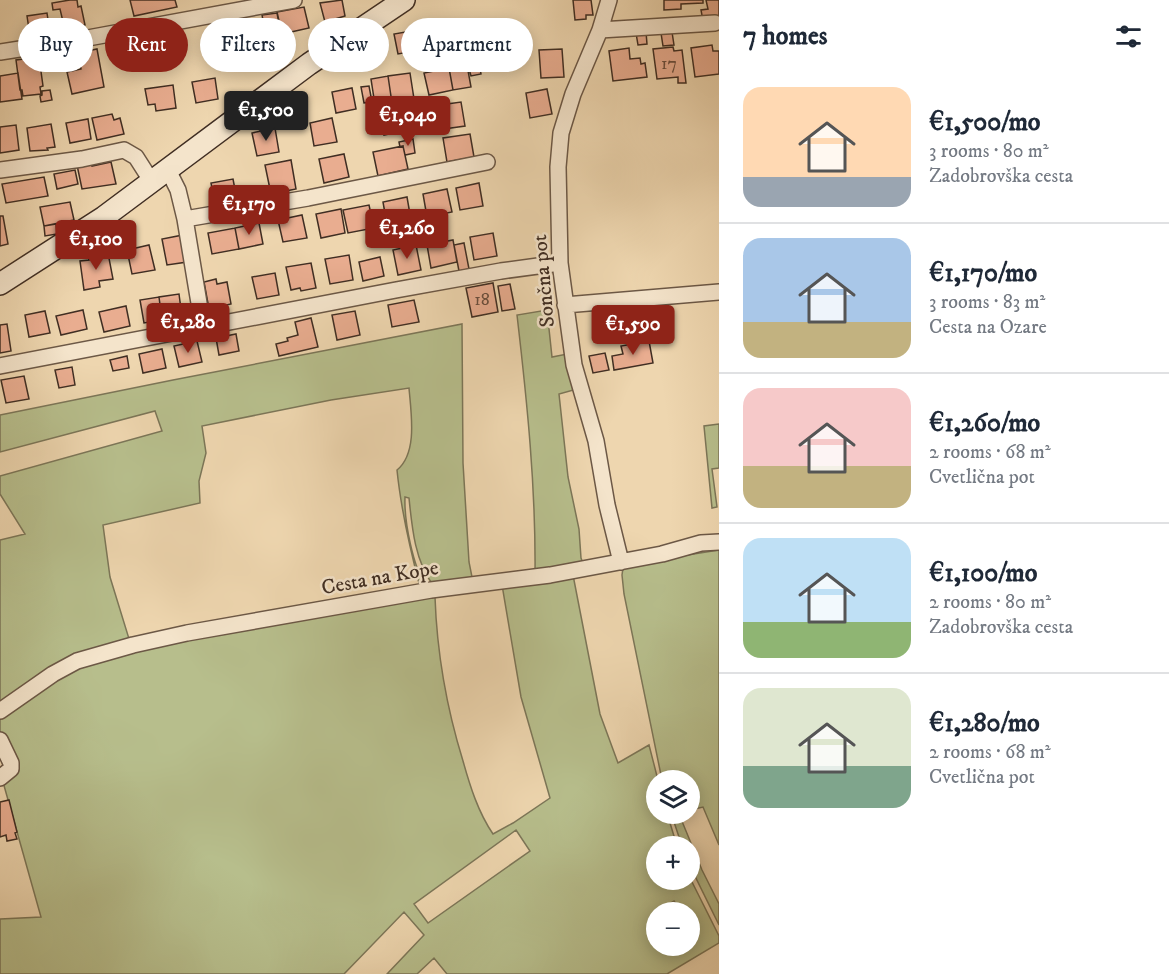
<!DOCTYPE html>
<meta charset="utf-8">
<style>
body{margin:0;font-family:"IM FELL DW Pica",serif;background:#f2f2f3;color:#1f2937;height:100vh;display:flex;flex-direction:column;font-size:22px;white-space:nowrap}
*{box-sizing:border-box;margin:0}
p{font-size:20px;color:#747a83}
.icon{flex:none;width:33px;height:33px;fill:none;stroke:currentColor;stroke-width:2;stroke-linecap:round;stroke-linejoin:round}
.map{position:relative;flex:1;overflow:hidden}
.panel{display:flex;flex-direction:column;background:#fff;width:450px}
.panel>*{flex:none}
.top-card{position:absolute;left:18px;top:18px;width:570px;height:54px;display:flex;gap:12px}
.fabs{position:absolute;left:646px;top:770px;display:grid;gap:12px}
.fabs a{display:grid;place-items:center;width:54px;height:54px;border-radius:50%;background:#fff;box-shadow:0 3px 15px #0003;font-size:30px}
.price{position:absolute;translate:-50% -51px;padding:0 14px;border-radius:6px;background:#8f2418;color:#fff;font-size:20px;line-height:39px;filter:drop-shadow(0 2px 3px #0008)}
.price::after{content:'';position:absolute;left:50%;top:36px;width:18px;height:14px;margin-left:-9px;background:inherit;clip-path:polygon(0 0,100% 0,50% 100%)}
.price.on{background:#222;color:#fff}
ul{padding:0;list-style:none}
li{display:flex;align-items:center;gap:18px;height:150px;padding:0 24px}
li+li{border-top:2px solid #e0e1e3}
li span{display:grid;place-items:center;flex:none;width:168px;height:120px;border-radius:18px;color:#555}
li>.icon{margin-inline-start:auto}
span .icon{width:72px;height:72px;fill:#fffc;stroke-width:1}
li b{font-size:26px}
h2{display:flex;justify-content:space-between;align-items:center;height:72px;padding:0 24px;font-size:26px}
.pill{padding:0 21px;border-radius:27px;background:#fff;box-shadow:0 3px 15px #0003;font-size:21px;line-height:54px}
.pill.on{background:#8f2418;color:#fff}
main{display:flex;flex:1;min-height:0}
.map>svg:first-child{display:block}
</style>
<main>
<div class="map">
<svg width="719" height="974" viewBox="0 0 719 974">
<rect width="100%" height="100%" fill="#eed6af"/>
<filter id="stains"><feTurbulence type="fractalNoise" baseFrequency=".00333" numOctaves="4"/><feColorMatrix values="0 0 0 0 .2 0 0 0 0 .09 0 0 0 0 .02 0 0 0 .5 -.17"/></filter>
<radialGradient id="worn" r=".72"><stop offset=".6" stop-color="#630" stop-opacity="0"/><stop offset="1" stop-color="#630" stop-opacity=".3"/></radialGradient>
<path fill="#b7be8c" stroke="#7c7658" stroke-width="1.5" fill-rule="evenodd" d="M547 310 552 357 567 354 577 389 559 394 568 477 579 529 581 558 584 566 535 575C536 488 527 401 517 315Z
M462 324 463 463 469 562 473 582 433 585C415 561 412 528 409 498L405 497C404 521 413 567 426 586L420 587C410 549 401 510 397 470 418 453 411 413 409 388L331 400 202 426 206 453 199 481 200 503 103 525 110 577 130 642 0 706V540L25 534 0 494V476L162 431 155 411 0 452V415L173 380Z
M719 424V468L712 469 717 507 712 508 704 426Z
M719 550V845L703 807 690 810V780H662L624 594 622 575 623 568 681 556Z
M573 575 600 714 618 763 649 745 658 780 657 813H667L677 846H657V879L690 878 719 936V943L667 974H447L434 958 417 974H387L424 935 404 912 344 974H0V919L41 917 3 782 17 770 0 732V715L74 667 140 647 439 593 435 597C437 655 446 706 463 761 470 786 478 812 493 834L513 823 550 798 521 697 502 585ZM516 830 530 851 428 923 414 904ZM674 901 681 912H690V945H657L656 912Z
M671 813H682L679 814 702 870 719 904V925L690 866V846H682Z"/>
<path fill="#e9ad90" stroke="#402e23" stroke-width="1.5" d="M70 0H77L78 7 81 6 85 25 65 30 60 9 53 10 52 3Z
M130 0H175L177 7 134 16Z
M342 0 345 16 325 22 320 3Z
M573 0H591L593 15H586V19L575 20Z
M664 0H703V3L681 4V9L664 10Z
M706 0H719V19L703 21 701 10 708 9Z
M304 7 309 28 282 34 277 12Z
M47 13 50 33 30 36 27 16Z
M277 13 280 29 265 31 262 15Z
M235 20 240 41 237 42 238 46 217 50 211 25Z
M460 20 464 41 437 46 433 25Z
M422 29 426 49 398 54 394 34Z
M646 32 647 44 638 45 636 33Z
M672 32 674 45 663 46 661 33Z
M170 33 175 56 128 66 124 43Z
M712 45 713 51H719V74L695 77 691 48Z
M379 47 382 61 365 65 362 50Z
M673 47 674 51 682 50 686 83H678V77L657 79 653 49Z
M629 48 630 59 640 58 641 64 645 63 647 77 613 81 609 51Z
M97 49 104 87 72 94 67 72 81 69 78 53Z
M562 49 564 77 541 78 539 50Z
M39 57 43 86 40 87 41 94 23 96 22 90H20L16 60Z
M479 63 481 74 471 76 468 65Z
M467 65 471 87 453 90 449 68Z
M449 68 453 90 429 95 424 73Z
M18 73 22 99 0 102V76Z
M410 73 414 99 392 103 388 76Z
M388 76 392 103 375 105 371 79Z
M215 78 218 99 196 103 192 82Z
M173 85 176 108 156 111 155 104 148 105 145 89Z
M369 86 372 102 364 103 361 87Z
M352 88 356 109 336 113 332 92Z
M547 89 552 114 530 118 526 93Z
M50 90 52 100 41 102 40 96 42 95V91Z
M298 100 302 118 283 122 280 103Z
M461 102 465 126 437 130 433 106Z
M414 109 418 127 411 128 407 111Z
M404 110 408 130 384 135 381 114Z
M112 114 114 120 120 118 124 134 97 140 92 118Z
M332 118 337 142 314 146 310 123Z
M88 119 91 139 70 143 66 123Z
M51 124 55 147 47 148 48 150 30 151 27 128Z
M16 125 19 150 0 153V127Z
M275 128 279 152 257 156 252 133Z
M470 134 474 157 447 162 443 138Z
M413 139 415 153 405 155 403 146 400 147 399 142Z
M403 146 408 169 378 176 373 152Z
M344 154 349 177 324 183 319 159Z
M291 160 296 189 271 194 265 165Z
M91 162 92 166 111 162 116 184 82 189 77 165Z
M75 170 78 184 57 189 54 174Z
M44 177 48 196 6 203 2 184Z
M233 179 237 200 215 204 211 183Z
M479 183 483 206 460 210 456 188Z
M447 189 452 212 427 217 423 194Z
M407 197 411 220 387 225 383 202Z
M70 202 74 220 44 226 40 207Z
M369 205 374 228 348 233 343 210Z
M341 209 345 233 321 238 316 214Z
M302 215 307 238 283 242 278 220Z
M0 216H3L8 244 0 246Z
M259 223 263 244 239 249 235 228Z
M56 224 57 234 45 236 44 226Z
M235 228 239 249 212 254 208 233Z
M493 233 497 256 474 260 470 237Z
M183 235 187 262 167 265 162 239Z
M453 240 457 262 431 268 427 245Z
M464 243 469 269 459 271 454 245Z
M149 245 155 270 132 274 127 250Z
M416 245 421 270 398 275 393 250Z
M108 253 113 279 99 281 100 287 84 290 80 261 89 260 88 256Z
M349 255 353 280 330 284 325 259Z
M380 257 384 276 363 281 359 262Z
M311 263 316 288 301 291 300 288 291 290 286 267Z
M275 273 279 295 257 299 252 277Z
M216 279 217 284 227 282 231 304 209 309 204 282Z
M493 283 498 312 472 317 466 288Z
M510 284 515 309 502 311 498 286Z
M179 294 182 317 162 320 159 297Z
M159 297 162 320 144 323 140 300Z
M414 300 419 322 392 327 388 305Z
M126 306 130 326 104 332 99 312Z
M83 310 87 329 61 335 56 316Z
M45 311 50 333 29 337 25 315Z
M355 311 360 335 337 340 332 315Z
M311 318 318 347 279 356 276 344 288 341 287 338 298 335 295 322Z
M7 324 11 351 0 353V325Z
M236 334 239 351 219 355 216 338Z
M197 341 202 362 179 367 174 346Z
M649 341 653 363 614 370 612 356 623 354 621 346Z
M162 349 166 368 143 373 139 354Z
M605 353 609 370 593 373 589 356Z
M127 356 129 368 113 371 110 360Z
M72 367 75 385 59 388 55 370Z
M24 376 29 399 6 403 1 380Z
M9 800 17 832 15 833 17 839 7 841 6 835 0 837V802Z"/>
<g fill="none" stroke-linecap="round" stroke-linejoin="round">
<defs>
<path id="street" d="M609 0 600 30 573 94 561 133 558 167 560 263 574 365 596 441 607 505 621 562
M600 30 715 23
M0 52 77 40 294 0
M0 170 82 159 124 150 136 157 152 182
M168 170 178 190 185 219 203 327
M185 219 308 198 487 162
M565 305 719 292
M0 366 396 290 501 271 560 263
M0 711 53 674 77 661 133 645 187 633 431 590 550 575 662 554 701 543 719 542
M0 740 11 763V769L0 778"/>
<path id="secondary" d="M0 284 104 217 309 64 404 0"/>
</defs>
<use href="#street" stroke="#6c5846" stroke-width="18"/>
<use href="#secondary" stroke="#402e23" stroke-width="24"/>
<use href="#street" stroke="#f4e4cb" stroke-width="15"/>
<use href="#secondary" stroke="#f4e4cb" stroke-width="21"/>
</g>
<g text-anchor="middle" dominant-baseline="central" stroke-width="5" stroke-linejoin="round" paint-order="stroke">
<g font-size="18" fill="#6a4e3e">
<text x="669" y="64">17</text>
<text x="482" y="300">18</text>
</g>
<g font-size="21" fill="#402e23" stroke="#f4e4cb">
<text transform="translate(544 281) rotate(-95)">Sončna pot</text>
<text transform="translate(380 578) rotate(-10)">Cesta na Kope</text>
</g>
</g>
<rect width="100%" height="100%" filter="url(#stains)"/>
<rect width="100%" height="100%" fill="url(#worn)"/>
</svg>
<div class="fabs">
<a><svg class="icon" aria-label="layers" viewBox="0 0 24 24"><path d="M12 4l9 5-9 5-9-5zM3 14l9 5 9-5"/></svg></a>
<a>+</a>
<a>−</a>
</div>
<b class="price on" style="left:266px;top:142px">€1,500</b>
<b class="price" style="left:408px;top:147px">€1,040</b>
<b class="price" style="left:249px;top:236px">€1,170</b>
<b class="price" style="left:407px;top:260px">€1,260</b>
<b class="price" style="left:96px;top:271px">€1,100</b>
<b class="price" style="left:188px;top:354px">€1,280</b>
<b class="price" style="left:633px;top:356px">€1,590</b>
<div class="top-card">
<a class="pill">Buy</a>
<a class="pill on">Rent</a>
<a class="pill">Filters</a>
<a class="pill">New</a>
<a class="pill">Apartment</a>
</div>
</div>
<section class="panel">
<h2>7 homes<svg class="icon" aria-label="filters" viewBox="0 0 24 24"><path d="M4 7h16M4 17h16"/><circle cx="9" cy="7" r="2"/><circle cx="15" cy="17" r="2"/></svg></h2>
<ul>
<li><span style="background:linear-gradient(#ffd9b3 75%,#9aa5b1 0)"><svg class="icon" aria-label="home" viewBox="0 0 24 24"><path d="M3 11l9-7 9 7M6 9v11h12V9"/></svg></span><div><b>€1,500/mo</b><p>3 rooms · 80 m²</p><p>Zadobrovška cesta</p></div></li>
<li><span style="background:linear-gradient(#a9c7e8 70%,#c2b280 0)"><svg class="icon" aria-label="home" viewBox="0 0 24 24"><path d="M3 11l9-7 9 7M6 9v11h12V9"/></svg></span><div><b>€1,170/mo</b><p>3 rooms · 83 m²</p><p>Cesta na Ozare</p></div></li>
<li><span style="background:linear-gradient(#f6c9c9 65%,#c2b280 0)"><svg class="icon" aria-label="home" viewBox="0 0 24 24"><path d="M3 11l9-7 9 7M6 9v11h12V9"/></svg></span><div><b>€1,260/mo</b><p>2 rooms · 68 m²</p><p>Cvetlična pot</p></div></li>
<li><span style="background:linear-gradient(#bfe0f5 70%,#8fb573 0)"><svg class="icon" aria-label="home" viewBox="0 0 24 24"><path d="M3 11l9-7 9 7M6 9v11h12V9"/></svg></span><div><b>€1,100/mo</b><p>2 rooms · 80 m²</p><p>Zadobrovška cesta</p></div></li>
<li><span style="background:linear-gradient(#dfe7d0 65%,#7fa58c 0)"><svg class="icon" aria-label="home" viewBox="0 0 24 24"><path d="M3 11l9-7 9 7M6 9v11h12V9"/></svg></span><div><b>€1,280/mo</b><p>2 rooms · 68 m²</p><p>Cvetlična pot</p></div></li>
</ul>
</section>
</main>
